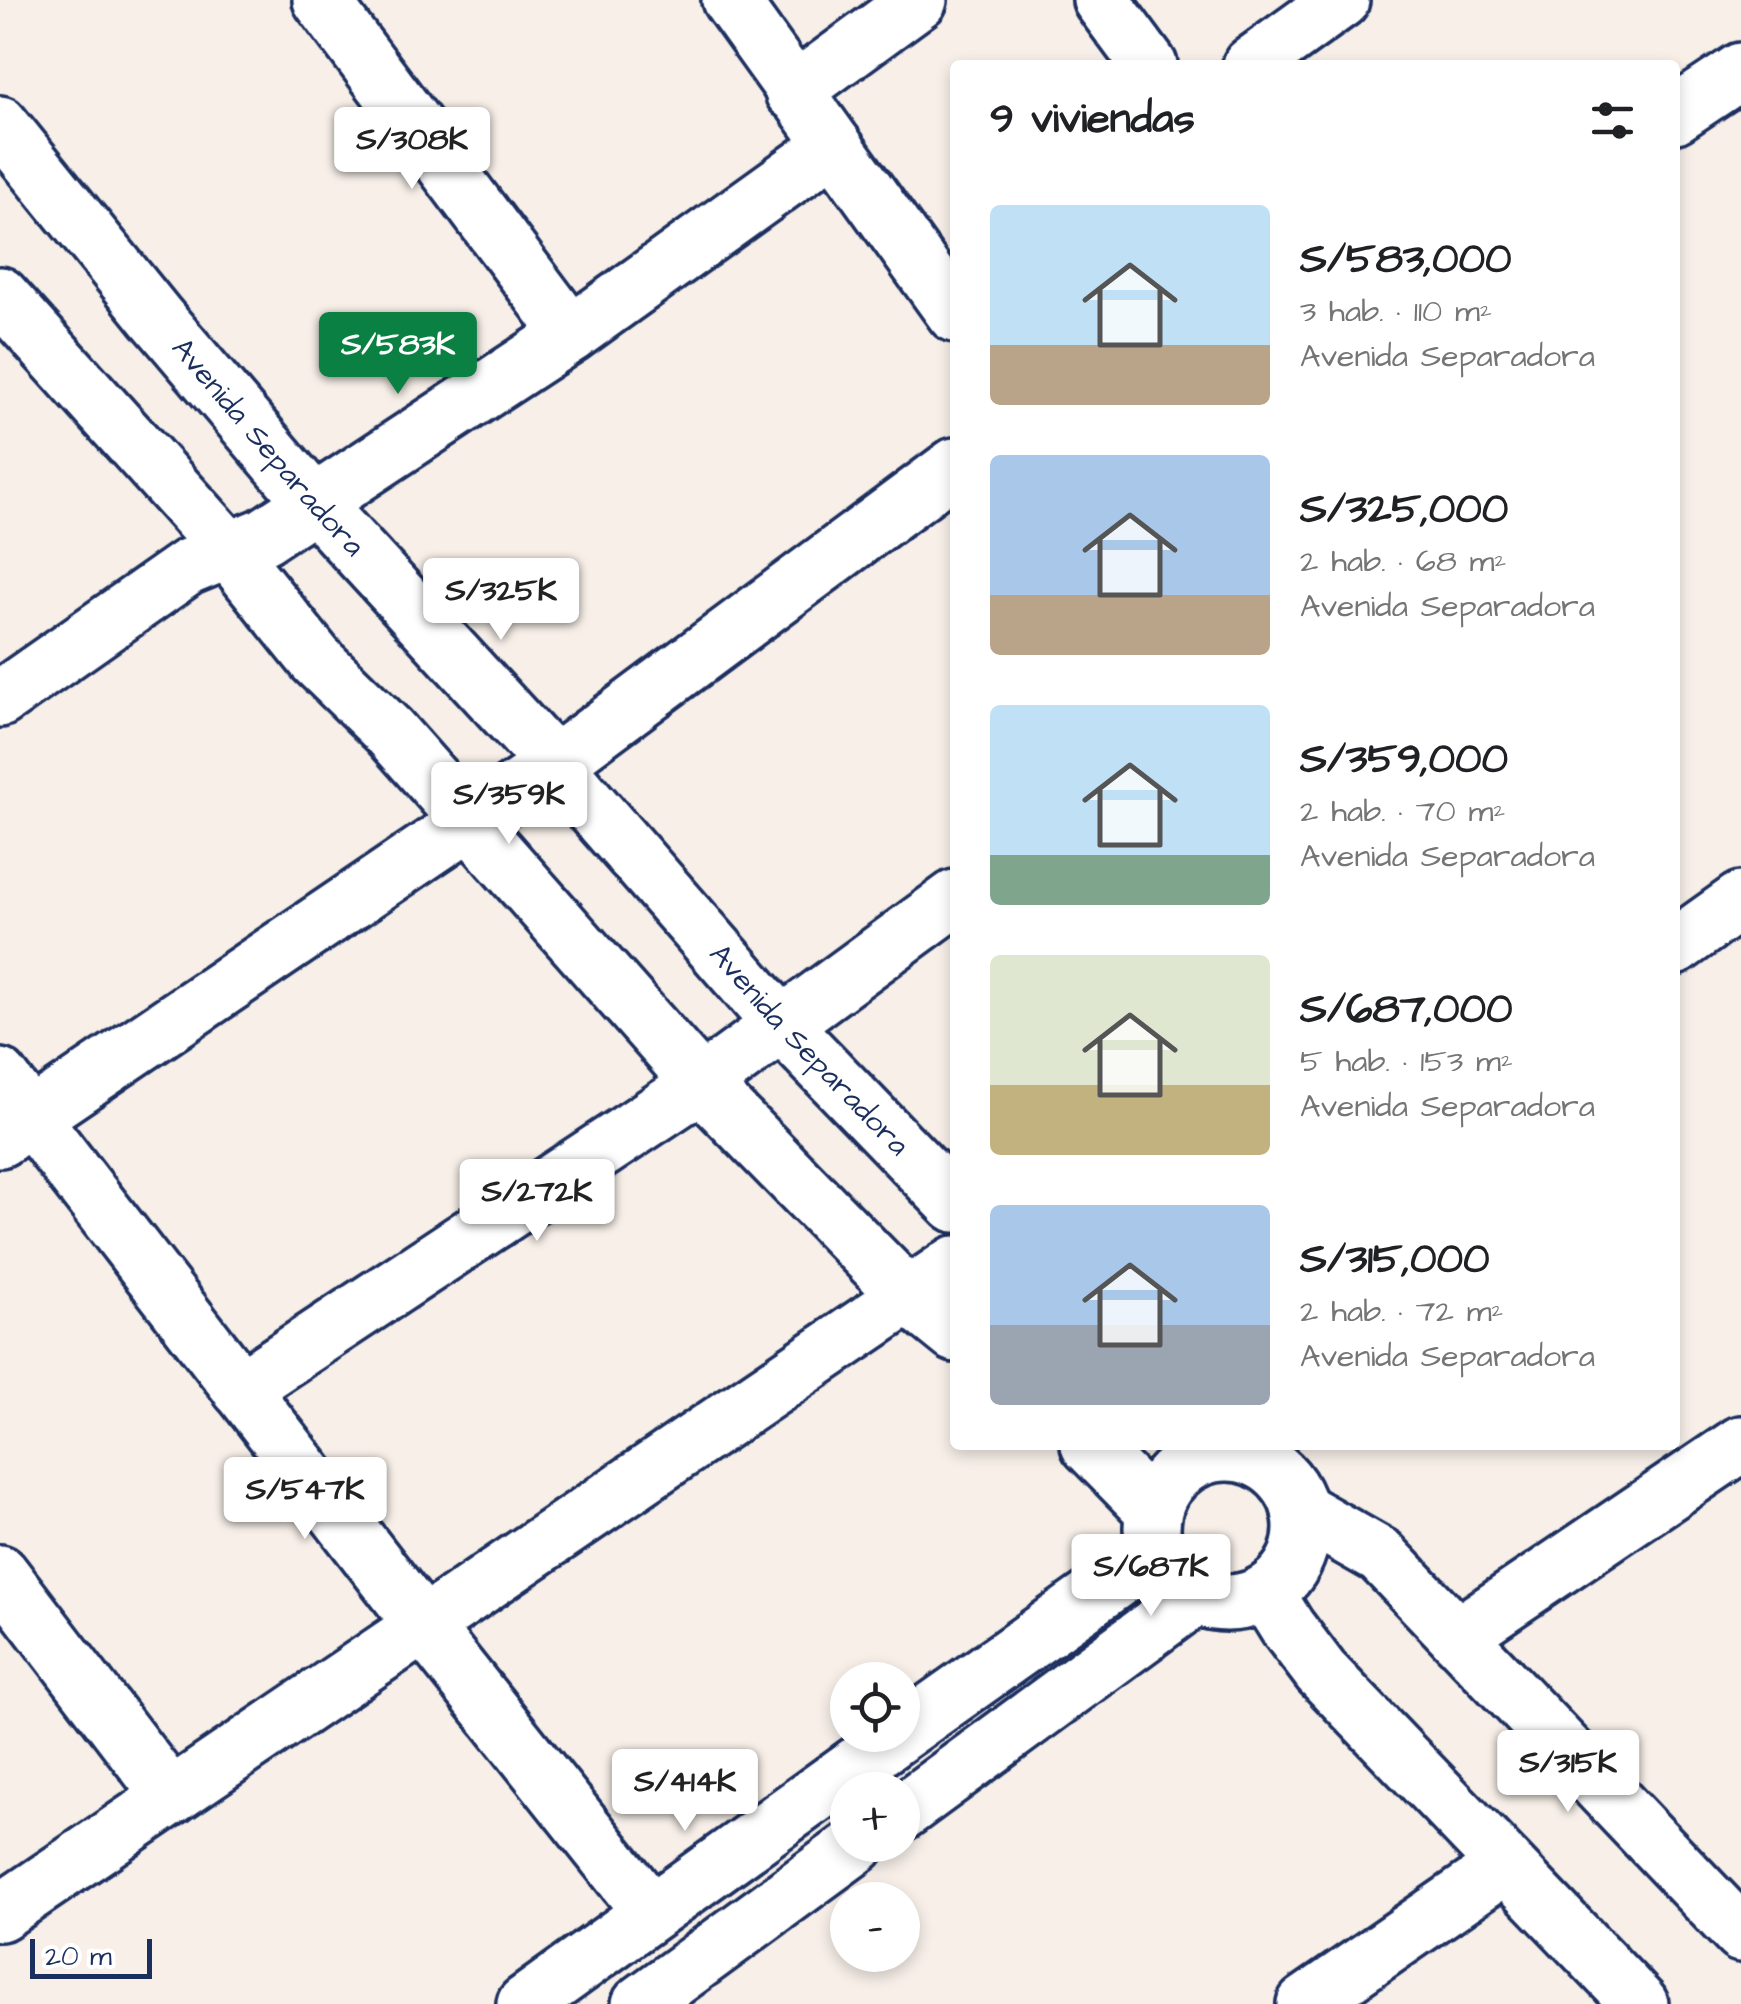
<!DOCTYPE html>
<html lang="es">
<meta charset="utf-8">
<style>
body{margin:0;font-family:"Architects Daughter",sans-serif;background:#f2f2f2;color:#202124;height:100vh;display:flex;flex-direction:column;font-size:38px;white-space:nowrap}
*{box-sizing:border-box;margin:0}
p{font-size:32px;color:#757577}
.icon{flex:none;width:55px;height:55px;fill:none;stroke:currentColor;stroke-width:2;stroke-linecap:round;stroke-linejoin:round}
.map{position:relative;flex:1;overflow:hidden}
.panel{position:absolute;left:950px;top:60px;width:730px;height:1390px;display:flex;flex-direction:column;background:#fff;border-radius:10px;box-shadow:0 5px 15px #0003}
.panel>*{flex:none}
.tools{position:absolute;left:830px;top:1662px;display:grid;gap:20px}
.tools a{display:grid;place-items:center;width:90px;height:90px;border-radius:50%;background:#fff;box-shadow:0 5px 15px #0003;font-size:50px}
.scale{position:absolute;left:30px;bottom:25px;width:122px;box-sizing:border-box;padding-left:10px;border:5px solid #1b2f5e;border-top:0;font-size:28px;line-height:35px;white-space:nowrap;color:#1b2f5e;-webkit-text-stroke:8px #fff;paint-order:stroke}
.price{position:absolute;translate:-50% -85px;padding:0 22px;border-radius:10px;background:#fff;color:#222;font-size:32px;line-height:65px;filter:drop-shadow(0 2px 5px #0008)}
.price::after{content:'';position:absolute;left:50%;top:60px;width:30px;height:22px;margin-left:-15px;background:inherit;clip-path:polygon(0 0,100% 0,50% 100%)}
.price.on{background:#0b8043;color:#fff}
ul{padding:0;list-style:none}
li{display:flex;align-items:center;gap:30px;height:250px;padding:0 40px}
li span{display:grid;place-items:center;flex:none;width:280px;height:200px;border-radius:10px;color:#555}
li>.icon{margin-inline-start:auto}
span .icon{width:120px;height:120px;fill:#fffc;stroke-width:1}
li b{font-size:42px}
h2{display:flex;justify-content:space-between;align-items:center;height:120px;padding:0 40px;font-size:42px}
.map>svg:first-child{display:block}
</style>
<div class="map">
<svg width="1741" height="2004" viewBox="0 0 1741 2004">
<rect width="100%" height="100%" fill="#f7efe8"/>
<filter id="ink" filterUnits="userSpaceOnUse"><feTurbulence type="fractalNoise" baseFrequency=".01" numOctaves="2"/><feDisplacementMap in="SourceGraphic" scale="20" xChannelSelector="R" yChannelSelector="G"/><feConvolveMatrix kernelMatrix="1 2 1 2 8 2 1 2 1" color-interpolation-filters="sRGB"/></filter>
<g filter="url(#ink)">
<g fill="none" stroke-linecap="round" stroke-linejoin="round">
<defs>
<g id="minor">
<path d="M321 0 571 334"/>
<path d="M730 0 955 314"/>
<path d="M1101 0 1149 65"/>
<path d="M1251 65 1341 0"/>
<path d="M793 92 919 0"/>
<path d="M1675 115 1741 71"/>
<path id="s1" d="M0 124 156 317 314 503 554 764 781 1024 955 1204"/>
<path d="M0 295 220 540 317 661 389 731 701 1084 908 1296 955 1334"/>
<path d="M0 699 188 567 264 536 571 334 834 145"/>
<path d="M1675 947 1741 900"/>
<path d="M0 1077 423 1625 650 1911"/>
<path d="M0 1139 554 764 955 466"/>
<path d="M240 1389 701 1084 955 898"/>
<path d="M1089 1445 1153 1510"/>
<circle cx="1227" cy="1528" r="75"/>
<path d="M1300 1510 1381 1556 1741 1934"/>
<path d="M0 1573 171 1797"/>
<path d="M1266 1593 1287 1627 1321 1672 1640 2004"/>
<path d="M1457 1636 1741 1444"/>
<path d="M902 1732 1156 1552"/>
<path d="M902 1812 1195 1597"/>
<path d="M0 1913 955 1264"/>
<path d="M525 2004 898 1735"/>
<path d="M640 2004 857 1845"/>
<path d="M1305 2004 1506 1865"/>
</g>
</defs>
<use href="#minor" stroke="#1b2f5e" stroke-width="62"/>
<use href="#minor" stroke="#fff" stroke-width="55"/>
</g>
</g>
<g text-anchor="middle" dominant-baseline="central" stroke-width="9" stroke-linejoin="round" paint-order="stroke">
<g font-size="30" fill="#1b2f5e" stroke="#fff">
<text stroke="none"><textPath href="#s1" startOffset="420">Avenida Separadora</textPath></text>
<text stroke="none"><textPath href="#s1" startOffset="1230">Avenida Separadora</textPath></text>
</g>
</g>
</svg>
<div class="tools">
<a><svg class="icon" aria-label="locate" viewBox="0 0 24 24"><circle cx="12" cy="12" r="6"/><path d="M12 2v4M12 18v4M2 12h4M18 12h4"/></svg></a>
<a>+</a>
<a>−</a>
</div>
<div class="scale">20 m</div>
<b class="price" style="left:412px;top:192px">S/308K</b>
<b class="price on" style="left:398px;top:397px">S/583K</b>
<b class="price" style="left:501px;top:643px">S/325K</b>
<b class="price" style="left:509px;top:847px">S/359K</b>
<b class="price" style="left:537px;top:1244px">S/272K</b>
<b class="price" style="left:305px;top:1542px">S/547K</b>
<b class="price" style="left:1151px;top:1619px">S/687K</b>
<b class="price" style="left:1568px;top:1815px">S/315K</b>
<b class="price" style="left:685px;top:1834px">S/414K</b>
<section class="panel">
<h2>9 viviendas<svg class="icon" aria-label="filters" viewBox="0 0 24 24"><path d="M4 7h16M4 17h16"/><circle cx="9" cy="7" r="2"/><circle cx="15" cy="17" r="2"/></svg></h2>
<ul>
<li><span style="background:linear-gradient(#bfe0f5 70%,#b9a48a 0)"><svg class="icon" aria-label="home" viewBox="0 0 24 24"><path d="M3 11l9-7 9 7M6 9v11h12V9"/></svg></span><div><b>S/583,000</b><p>3 hab. · 110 m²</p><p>Avenida Separadora</p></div></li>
<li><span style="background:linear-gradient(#a9c7e8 70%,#b9a48a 0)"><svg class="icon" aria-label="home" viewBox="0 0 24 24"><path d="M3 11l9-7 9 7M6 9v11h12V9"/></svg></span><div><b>S/325,000</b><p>2 hab. · 68 m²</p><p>Avenida Separadora</p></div></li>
<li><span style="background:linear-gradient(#bfe0f5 75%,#7fa58c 0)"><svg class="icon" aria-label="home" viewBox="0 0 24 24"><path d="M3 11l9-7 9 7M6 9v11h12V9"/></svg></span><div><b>S/359,000</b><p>2 hab. · 70 m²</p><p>Avenida Separadora</p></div></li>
<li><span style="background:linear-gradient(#dfe7d0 65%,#c2b280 0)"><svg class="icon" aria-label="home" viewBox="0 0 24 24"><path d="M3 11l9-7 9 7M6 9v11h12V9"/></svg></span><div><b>S/687,000</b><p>5 hab. · 153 m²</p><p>Avenida Separadora</p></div></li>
<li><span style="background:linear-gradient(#a9c7e8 60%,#9aa5b1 0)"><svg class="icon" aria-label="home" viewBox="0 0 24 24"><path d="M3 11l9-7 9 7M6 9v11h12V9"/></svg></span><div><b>S/315,000</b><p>2 hab. · 72 m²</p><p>Avenida Separadora</p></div></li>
</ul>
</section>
</div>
